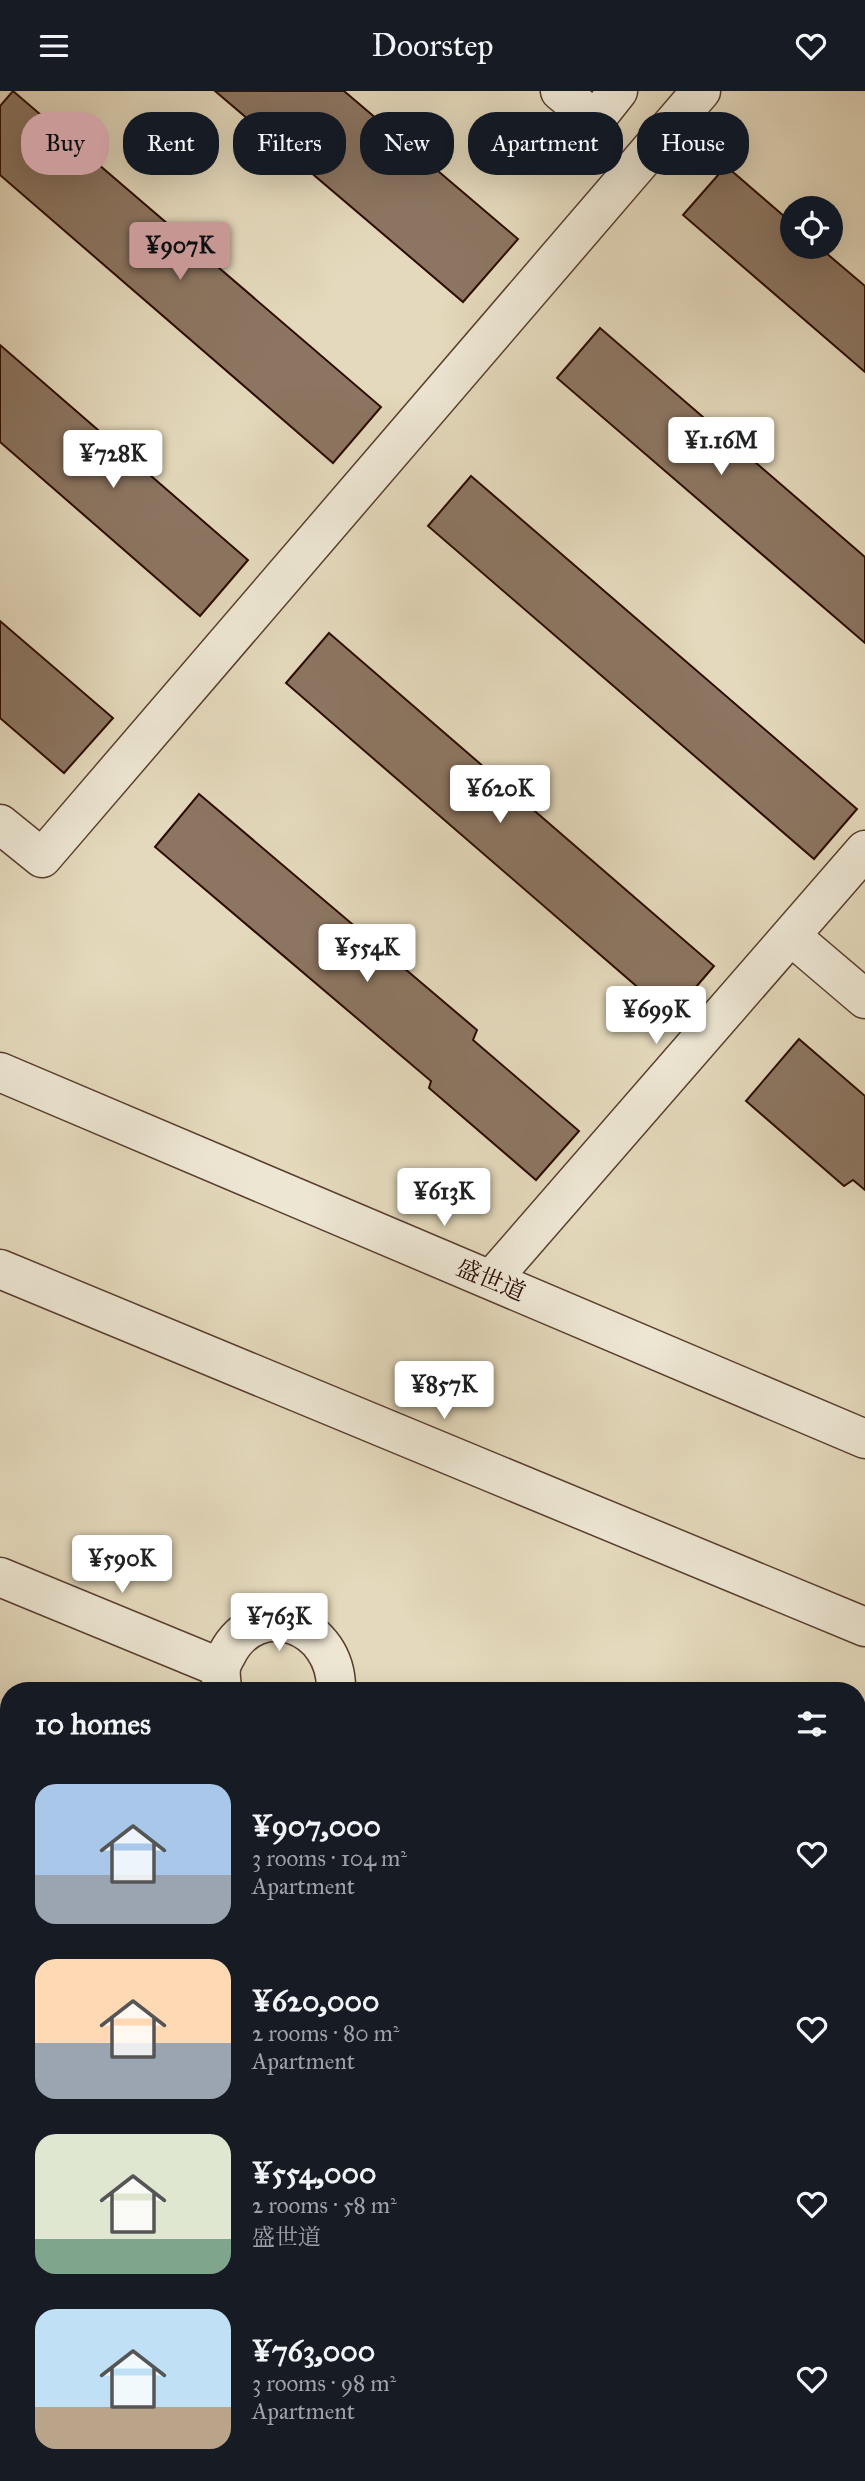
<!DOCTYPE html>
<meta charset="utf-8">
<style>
body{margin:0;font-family:"IM FELL Great Primer","Noto Serif SC",serif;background:#20242c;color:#f1f3f6;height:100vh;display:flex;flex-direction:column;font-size:26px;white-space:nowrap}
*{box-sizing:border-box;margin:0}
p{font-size:23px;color:#9ea1a6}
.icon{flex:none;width:38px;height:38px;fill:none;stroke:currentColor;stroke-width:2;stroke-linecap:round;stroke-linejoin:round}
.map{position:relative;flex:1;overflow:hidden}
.side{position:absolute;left:0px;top:1591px;width:866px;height:800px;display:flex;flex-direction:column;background:#171b24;border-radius:28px 28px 0 0;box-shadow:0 7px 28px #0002}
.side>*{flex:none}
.guide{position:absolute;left:21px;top:21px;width:824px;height:63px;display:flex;gap:14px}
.buttons{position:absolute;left:780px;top:105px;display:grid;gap:14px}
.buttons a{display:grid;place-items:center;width:63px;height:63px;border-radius:50%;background:#171b24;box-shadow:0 7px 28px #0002;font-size:35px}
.price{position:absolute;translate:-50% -60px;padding:0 16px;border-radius:7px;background:#fff;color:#222;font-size:23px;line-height:46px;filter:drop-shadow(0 2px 4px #0008)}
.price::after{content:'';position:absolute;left:50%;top:42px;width:21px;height:16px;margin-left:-10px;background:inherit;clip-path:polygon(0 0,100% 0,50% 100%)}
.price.on{background:#c59692;color:#111}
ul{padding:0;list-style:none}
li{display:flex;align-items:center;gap:21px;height:175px;padding:0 35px}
li span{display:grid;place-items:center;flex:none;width:196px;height:140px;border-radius:21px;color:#555}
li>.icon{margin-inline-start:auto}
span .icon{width:84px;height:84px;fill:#fffc;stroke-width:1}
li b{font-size:30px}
h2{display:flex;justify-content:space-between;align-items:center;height:84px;padding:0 35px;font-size:30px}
.pill{padding:0 24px;border-radius:28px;background:#171b24;box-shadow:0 7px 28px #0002;font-size:24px;line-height:63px}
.pill.on{background:#c59692;color:#111}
header{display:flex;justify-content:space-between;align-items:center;height:91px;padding:0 35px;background:#171b24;font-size:32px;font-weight:600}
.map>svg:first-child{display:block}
</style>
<header><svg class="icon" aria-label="menu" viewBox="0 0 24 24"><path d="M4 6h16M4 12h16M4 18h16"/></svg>Doorstep<svg class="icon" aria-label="heart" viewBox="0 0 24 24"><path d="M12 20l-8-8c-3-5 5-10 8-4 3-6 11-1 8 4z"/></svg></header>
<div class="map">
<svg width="865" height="2390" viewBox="0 0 865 2390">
<rect width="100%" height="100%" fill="#e4d9bc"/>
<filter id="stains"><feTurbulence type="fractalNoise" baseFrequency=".00286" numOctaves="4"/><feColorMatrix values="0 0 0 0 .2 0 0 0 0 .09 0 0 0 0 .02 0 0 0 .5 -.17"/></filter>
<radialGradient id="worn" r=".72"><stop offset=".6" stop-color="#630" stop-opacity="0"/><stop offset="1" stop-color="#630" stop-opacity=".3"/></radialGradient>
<path fill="#8c7662" stroke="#2c0b00" stroke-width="2" d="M13 0 381 316 333 372 0 84V15Z
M215 0H344L518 148 463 211Z
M726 75 793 133V156H819L865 195V281L683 124Z
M600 237 865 466V552L557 287Z
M0 254 248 469 200 525 0 351Z
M471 385 857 718 814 768 428 435Z
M0 530 113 627 64 682 0 627Z
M329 542 714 875 671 925 286 592Z
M199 703 477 939 473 949 579 1040 536 1089 429 997 431 990 155 756Z
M799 948 865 1005V1099L853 1089 844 1095 746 1010Z"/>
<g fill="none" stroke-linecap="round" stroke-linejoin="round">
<defs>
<path id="minor" d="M560 0 595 29 618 0
M0 733 42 767 701 0
M791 845 865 908
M0 981 865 1348
M0 1178 865 1536
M491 1189 865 759
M0 1486 221 1577
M222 1600C222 1593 220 1584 221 1578 221 1573 225 1567 227 1563 257 1504 338 1532 336 1600
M0 1731 9 1735
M858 1828 865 1825
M858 2089 865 2092"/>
<path id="major" d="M0 2055 9 2058
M0 2161 9 2165
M534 2382 554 2390
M788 2382 808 2390"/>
</defs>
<use href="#minor" stroke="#5a3e2f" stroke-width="41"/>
<use href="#major" stroke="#2c0b00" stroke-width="41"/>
<use href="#minor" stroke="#ede6d3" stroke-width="38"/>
<use href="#major" stroke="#e4d9bc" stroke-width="38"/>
</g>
<g text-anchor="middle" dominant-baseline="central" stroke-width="5" stroke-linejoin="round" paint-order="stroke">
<g font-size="24" fill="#2c0b00" stroke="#ede6d3">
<text transform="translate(491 1189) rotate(23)">盛世道</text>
</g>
</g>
<rect width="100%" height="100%" filter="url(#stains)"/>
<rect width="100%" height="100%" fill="url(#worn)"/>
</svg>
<div class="buttons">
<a><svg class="icon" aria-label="locate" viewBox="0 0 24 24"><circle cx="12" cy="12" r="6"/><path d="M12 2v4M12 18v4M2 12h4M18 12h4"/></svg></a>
</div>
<b class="price on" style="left:180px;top:191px">¥907K</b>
<b class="price" style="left:721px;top:386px">¥1.16M</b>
<b class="price" style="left:113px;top:399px">¥728K</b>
<b class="price" style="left:500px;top:734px">¥620K</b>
<b class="price" style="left:367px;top:893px">¥554K</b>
<b class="price" style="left:656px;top:955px">¥699K</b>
<b class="price" style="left:444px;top:1137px">¥613K</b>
<b class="price" style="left:444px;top:1330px">¥857K</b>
<b class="price" style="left:122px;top:1504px">¥590K</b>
<b class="price" style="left:279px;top:1562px">¥763K</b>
<div class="guide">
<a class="pill on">Buy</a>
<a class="pill">Rent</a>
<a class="pill">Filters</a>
<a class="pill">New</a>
<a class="pill">Apartment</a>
<a class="pill">House</a>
</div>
<section class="side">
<h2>10 homes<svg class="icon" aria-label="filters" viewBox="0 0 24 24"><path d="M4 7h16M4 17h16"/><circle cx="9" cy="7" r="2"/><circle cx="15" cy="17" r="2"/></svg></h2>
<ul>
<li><span style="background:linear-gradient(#a9c7e8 65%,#9aa5b1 0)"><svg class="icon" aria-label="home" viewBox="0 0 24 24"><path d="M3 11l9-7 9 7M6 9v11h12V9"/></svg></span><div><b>¥907,000</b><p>3 rooms · 104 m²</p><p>Apartment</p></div><svg class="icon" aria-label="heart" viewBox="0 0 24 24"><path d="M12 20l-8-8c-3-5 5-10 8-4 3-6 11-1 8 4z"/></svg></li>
<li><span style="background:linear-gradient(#ffd9b3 60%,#9aa5b1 0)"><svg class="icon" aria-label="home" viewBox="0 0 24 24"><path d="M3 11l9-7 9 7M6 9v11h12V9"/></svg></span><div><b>¥620,000</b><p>2 rooms · 80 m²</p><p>Apartment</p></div><svg class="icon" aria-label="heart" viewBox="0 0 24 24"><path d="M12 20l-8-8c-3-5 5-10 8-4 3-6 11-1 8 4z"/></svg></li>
<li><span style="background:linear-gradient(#dfe7d0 75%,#7fa58c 0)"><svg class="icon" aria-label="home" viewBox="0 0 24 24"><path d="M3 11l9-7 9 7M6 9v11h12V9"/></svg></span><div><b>¥554,000</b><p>2 rooms · 58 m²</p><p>盛世道</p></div><svg class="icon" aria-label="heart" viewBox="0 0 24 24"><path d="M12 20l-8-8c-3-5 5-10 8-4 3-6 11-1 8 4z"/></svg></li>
<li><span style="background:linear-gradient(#bfe0f5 70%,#b9a48a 0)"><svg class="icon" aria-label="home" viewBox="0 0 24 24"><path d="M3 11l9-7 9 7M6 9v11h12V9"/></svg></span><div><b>¥763,000</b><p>3 rooms · 98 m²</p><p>Apartment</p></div><svg class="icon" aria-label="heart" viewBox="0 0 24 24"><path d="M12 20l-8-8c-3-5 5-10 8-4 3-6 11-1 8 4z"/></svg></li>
</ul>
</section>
</div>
